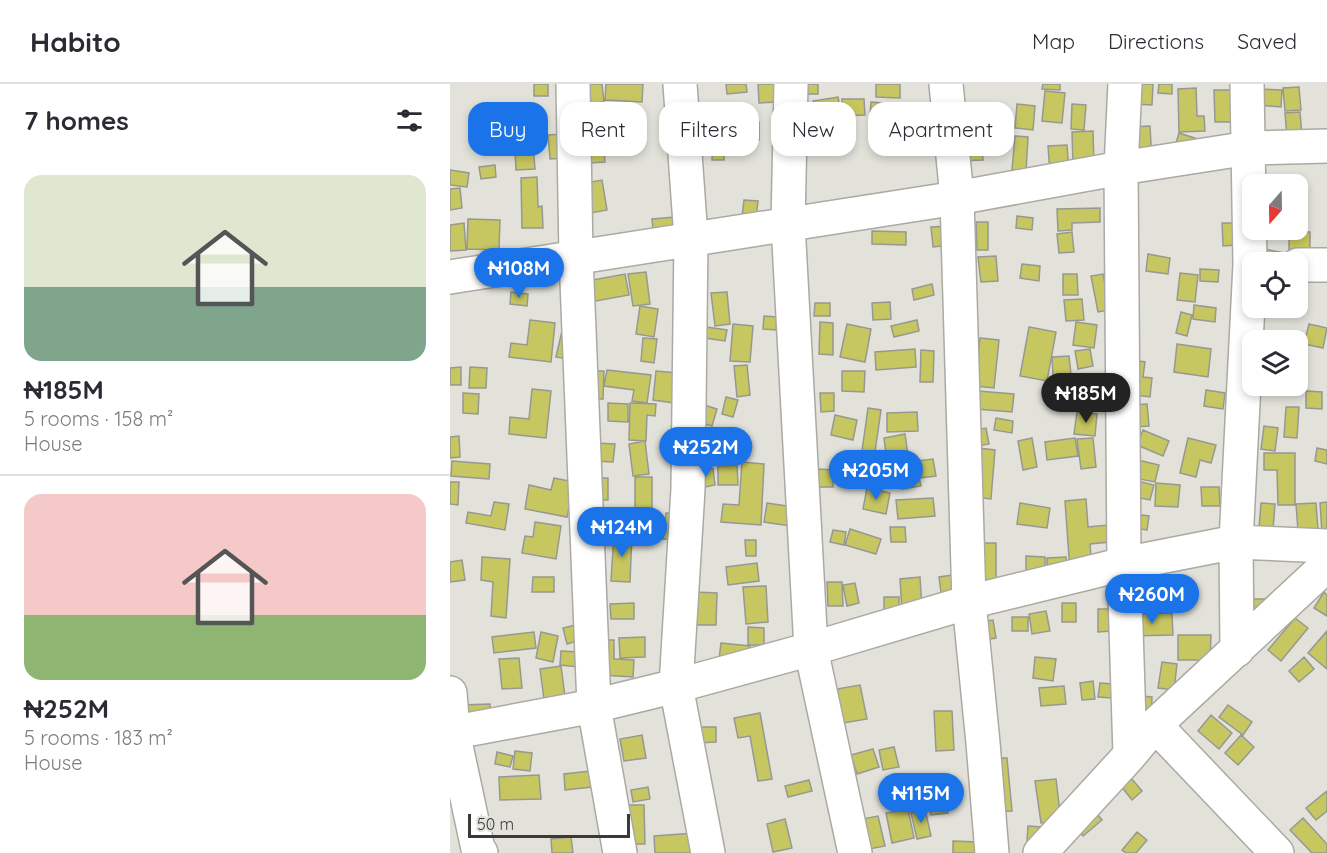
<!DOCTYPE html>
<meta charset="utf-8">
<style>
body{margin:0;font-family:Quicksand,sans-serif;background:#f7f7f7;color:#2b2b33;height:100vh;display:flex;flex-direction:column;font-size:22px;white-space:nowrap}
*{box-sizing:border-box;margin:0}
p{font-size:20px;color:#7c7c81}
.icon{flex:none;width:33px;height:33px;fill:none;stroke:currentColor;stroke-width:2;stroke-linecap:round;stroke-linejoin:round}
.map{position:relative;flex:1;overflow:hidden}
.details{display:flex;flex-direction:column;background:#fff;width:450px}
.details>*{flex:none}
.top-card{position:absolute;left:18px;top:18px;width:570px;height:54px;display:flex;gap:12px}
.needle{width:39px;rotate:200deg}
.tools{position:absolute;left:792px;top:90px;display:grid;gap:12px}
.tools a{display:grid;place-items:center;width:66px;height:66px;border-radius:12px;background:#fff;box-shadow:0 3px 9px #0003;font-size:30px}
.scale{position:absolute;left:18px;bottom:15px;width:162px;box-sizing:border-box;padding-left:6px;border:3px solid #393a37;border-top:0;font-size:16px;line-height:21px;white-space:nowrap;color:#393a37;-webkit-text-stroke:4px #e2e2db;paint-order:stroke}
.price{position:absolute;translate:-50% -51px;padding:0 14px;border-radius:21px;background:#1a73e8;color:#fff;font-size:20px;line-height:39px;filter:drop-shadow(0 2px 3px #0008)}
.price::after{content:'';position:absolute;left:50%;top:36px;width:18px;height:14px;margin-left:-9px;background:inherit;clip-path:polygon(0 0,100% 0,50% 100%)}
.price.active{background:#222;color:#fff}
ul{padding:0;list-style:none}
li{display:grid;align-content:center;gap:12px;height:318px;padding:0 24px}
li+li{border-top:2px solid #e1e1e2}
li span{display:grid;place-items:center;height:186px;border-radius:18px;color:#555}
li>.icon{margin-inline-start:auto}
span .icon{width:108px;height:108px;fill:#fffc;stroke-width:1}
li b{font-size:26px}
h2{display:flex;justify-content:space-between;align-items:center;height:72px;padding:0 24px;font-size:26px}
.pill{padding:0 21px;border-radius:18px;background:#fff;box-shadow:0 3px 9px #0003;font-size:21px;line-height:54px}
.pill.active{background:#1a73e8;color:#fff}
header{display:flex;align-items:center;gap:36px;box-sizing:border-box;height:84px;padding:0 30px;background:#fff;border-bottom:2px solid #e1e1e2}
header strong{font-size:28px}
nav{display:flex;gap:33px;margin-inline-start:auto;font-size:21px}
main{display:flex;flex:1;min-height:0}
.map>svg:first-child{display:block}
</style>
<header>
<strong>Habito</strong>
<nav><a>Map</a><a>Directions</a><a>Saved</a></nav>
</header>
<main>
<section class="details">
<h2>7 homes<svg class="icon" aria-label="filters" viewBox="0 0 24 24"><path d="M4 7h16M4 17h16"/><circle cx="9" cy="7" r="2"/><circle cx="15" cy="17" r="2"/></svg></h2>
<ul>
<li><span style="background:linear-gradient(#dfe7d0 60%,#7fa58c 0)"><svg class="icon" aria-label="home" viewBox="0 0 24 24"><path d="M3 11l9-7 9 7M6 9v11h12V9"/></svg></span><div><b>₦185M</b><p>5 rooms · 158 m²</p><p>House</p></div></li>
<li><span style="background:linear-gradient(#f6c9c9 65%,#8fb573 0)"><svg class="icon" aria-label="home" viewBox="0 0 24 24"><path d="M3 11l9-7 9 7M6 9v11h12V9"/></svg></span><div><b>₦252M</b><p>5 rooms · 183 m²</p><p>House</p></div></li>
</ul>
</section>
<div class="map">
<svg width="877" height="769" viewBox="0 0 877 769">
<rect width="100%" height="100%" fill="#e2e2db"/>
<path fill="#c7c761" stroke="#979891" stroke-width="1.5" d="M84 0H98V12H84Z
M133 0H152L154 18 136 20Z
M156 0H193L192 18 155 16Z
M276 0H296L297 8 277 10Z
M308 0H326L327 18 309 19Z
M354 0H368V10H353Z
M426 0H450V14L426 13Z
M593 0H610V6L592 5Z
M686 0H703L702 21 685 20Z
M709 0H722V10L708 9Z
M849 3 851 26 835 27 833 4Z
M746 4 747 32H754L755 47 729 48 728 5Z
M807 5 832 6 831 23 806 21Z
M764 6H783V38H765Z
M595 7 615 9 612 39 592 37Z
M388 13 391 30 366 34 363 17Z
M392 15H414L415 31 392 32Z
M421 18 442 20 440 46 419 45Z
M567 20 585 22 583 46 565 44Z
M622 20 636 21 634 46 621 45Z
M503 21H520V53H503Z
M850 28 853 64 838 65 835 29Z
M284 38H309V56H284Z
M390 40V58H367L366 41Z
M263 42 279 44 277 56 261 54Z
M700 42 702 77 681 78 679 43Z
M82 47 85 85 66 86 64 48Z
M643 47 644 81 623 82 622 48Z
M729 49 757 58 724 66Z
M111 50 114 74 100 75 98 51Z
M565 52 578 53 576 88 562 86Z
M153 57 155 78 140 79 137 59Z
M532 58 533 76 507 77 506 60Z
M263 61 275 62 274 76H262Z
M617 61 619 88 600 89 598 62Z
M45 81 46 93 31 95 29 83Z
M0 86 19 89 17 103 0 101Z
M87 93 88 123 92 122 93 144H72L71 94Z
M152 96 157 126 141 129 135 99Z
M10 104 12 124 0 126V105Z
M294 116 308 117 305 143 291 141Z
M650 124V138L622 139V146L608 147 607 125Z
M567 132 583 134 582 146 566 144Z
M225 133 227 154 204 156 202 135Z
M18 135 50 136 49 166 17 165Z
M526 138H538V166H527Z
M14 139 16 166 0 167V141Z
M772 139H786L787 161 773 162Z
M498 142 500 161 483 163 481 143Z
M422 147 456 148V161L422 160Z
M622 148 624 168 609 169 607 150Z
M839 148H860V184L839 178Z
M814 165 835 169 833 178H812Z
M698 170 720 174 718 190 696 187Z
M546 172 548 197 531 198 528 173Z
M572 180 590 182 589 197 570 194Z
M750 185 769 186 768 198 750 197Z
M196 188 200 220 183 222 178 190Z
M730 189 748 191 745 218 727 216Z
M175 190 179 211 135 219 131 198Z
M613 190H627L628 211H613Z
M653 190 660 226 648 228 641 192Z
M482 200 484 211 464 216 462 205Z
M61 208 78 210 77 222 60 220Z
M277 208 280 240 265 242 261 209Z
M632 215 634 236 616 237 614 216Z
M440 218 441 235 423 236 422 219Z
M365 219H380V232H364Z
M744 221 766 224 765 238 743 235Z
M190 222 208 225 204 253 186 250Z
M731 228 742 231 737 252 726 249Z
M314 232 327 233 326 246 313 245Z
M80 236 105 239 101 278 59 273 61 259 77 261Z
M467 236 469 247 444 253 441 242Z
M370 238 383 239V271L369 270Z
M626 238 647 241 644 264 623 261Z
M283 240 303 242 300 278 280 277Z
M397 240 421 245 415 278 390 273Z
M859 240 877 244 873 264 854 260Z
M249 242 277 246 275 257 248 253Z
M579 243 606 248 597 297 570 292Z
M112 247 122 249 117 275 106 273Z
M193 254 207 255 204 279 191 277Z
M530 254 549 256 544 304 525 302Z
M727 260 761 265 758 293 724 288Z
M465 265 466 283 426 286 425 268Z
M640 265 643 282 628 285 625 267Z
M471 266 484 267 483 298H470Z
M619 272 621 290 603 292 602 273Z
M682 276 695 278 693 293 702 294 700 313 678 310Z
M297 281 300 311 287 313 284 282Z
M11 283V301H0V284Z
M20 283 37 284 36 304H19Z
M157 286 201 291 197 319 182 317 184 306 154 302Z
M139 287H154L153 315H138Z
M206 287 228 289 224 319 203 316Z
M392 287H415L414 308 392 307Z
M621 295 623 310 600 312 598 298Z
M82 305 101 307 96 354 59 350 60 333 79 335Z
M756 306 775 309 773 325 754 322Z
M528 307 564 310 562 328 526 325Z
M856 307 872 308V325L856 324Z
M13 309 29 310 28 330 13 329Z
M370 309H384V327L371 328Z
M276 313 288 316 283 333 272 330Z
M158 319 178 320V338L158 337Z
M180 319 206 320 205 332 197 331 196 357 179 356Z
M697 320 699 342 685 343 683 321Z
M254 321 267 325 262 342 248 338Z
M836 323H849L847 354 834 353Z
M418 324 431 326 425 368 412 367Z
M467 328 468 347 437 348V329Z
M627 328 647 330 645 352 624 350Z
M385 331 407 336 403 356 381 351Z
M546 334 563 337 562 349 544 346Z
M814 342 828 344 825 367 811 365Z
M536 344 539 360 528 362 525 346Z
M693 346 719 357 713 372 687 361Z
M455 350 459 378 483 375 486 392 469 394 471 402 452 405 448 378 437 379 434 354Z
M9 352 10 373 0 374V353Z
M582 354 587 383 573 386 568 357Z
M625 354 628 372 597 376 595 358Z
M643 354 646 383 631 385 627 355Z
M738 354 766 361 761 379 750 376 746 393 730 389Z
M195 357 199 390 183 392 179 360Z
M145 359 165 360 163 378 144 377Z
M528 364 545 366 541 415 524 413Z
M867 364 877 366V380L865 377Z
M814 369H845V421H828L827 386H814Z
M688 376 709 381 705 398 684 394Z
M2 377 40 380 39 395 1 392Z
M292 378 314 380 311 441 271 438 273 420 289 421Z
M287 381 288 401H268V382Z
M263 385 265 401 250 404 247 388Z
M368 385 383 386V403H367Z
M185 393H202V456H185Z
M104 394 124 398 117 433 75 425 79 401 101 406Z
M143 394H158V416H144Z
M683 396 704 401 700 416 680 412Z
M0 398H9L8 421 0 420Z
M706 399 730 401 728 423 705 422Z
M751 403H769L770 422H752Z
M417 404 440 409 436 430 413 425Z
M483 414 485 432 448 435 446 416Z
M636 415 638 443 658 441 660 458 640 460 642 485 620 487 615 417Z
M44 418 59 420 55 446 16 439 18 428 41 432Z
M877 418V465L872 449 870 419Z
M317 419 343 423 340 442 314 438Z
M570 419 600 424 597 444 567 440Z
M811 419 825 420 822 458 808 457Z
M866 419 868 446 848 447 846 420Z
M216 429 230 430 227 456 213 455Z
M684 430 699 432 697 446 682 444Z
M85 438 111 442 106 475 72 469 75 452 83 453Z
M440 443H455L456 458H441Z
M400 445 431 455 426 470 395 461Z
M383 446 396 448 394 461 380 458Z
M164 449 182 450 180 498 161 497Z
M295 456H306V472H296Z
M530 459H546V501H530Z
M576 472 595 473V494H576Z
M32 473 60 475 56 534 41 532 43 498 31 496Z
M616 473 617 490H597V474Z
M12 476 15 496 0 498V478Z
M307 479 309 497 278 501 276 483Z
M502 491 507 521 493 523 489 493Z
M83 493H104V508H82Z
M470 493 472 525 452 527 450 495Z
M377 498H392L393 522H378Z
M405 499 409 519 397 522 393 501Z
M316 502 318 538 296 540 293 503Z
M245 508 267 509 266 541H245Z
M874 508 877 511V532L864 524Z
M434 513H449V547H434Z
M803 515H817L803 531Z
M184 519V535H161L160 520Z
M612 519H626V538H612Z
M648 525H660L661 547 648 548Z
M596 527 600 547 582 550 579 530Z
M722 529 723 551 681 552V530Z
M562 533H578V547H562Z
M845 534 858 544 831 577 818 566Z
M543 536 546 554 526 557 523 539Z
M126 541 130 556 117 560 113 544Z
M298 543 314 544V561H298Z
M877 547V585L858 569Z
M84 548 86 564 44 569 42 553Z
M91 548 108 552 103 578 86 574Z
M728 551H761L760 576H728Z
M195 553V573L170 574 169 554Z
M153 556H164V575L184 576 183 593 152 591Z
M271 559 300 562 298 586 268 583Z
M111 567 130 568 129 583 110 581Z
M585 573 606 575 603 597 583 594Z
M854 573 864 585 849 598 839 587Z
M69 574 72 604 52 605 49 575Z
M712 578 727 580 724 606 708 604Z
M111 582 116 620 95 623 90 585Z
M643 597 645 615 632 616 630 599Z
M650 599 663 600 662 614 648 613Z
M410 601 417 635 388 640 381 606Z
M614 602 616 620 591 622 589 604Z
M533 610H545L551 674H557L562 727 543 728Z
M691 612 702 613 701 635 690 634Z
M40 620 41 640 10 642V621Z
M778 621 802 638 793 651 769 633Z
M484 627H502L504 666 486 667Z
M310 629 322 695 308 697 300 652 288 654 284 634Z
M761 631 782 649 769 665 748 647Z
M245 643H266V658L246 659Z
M192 651 196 674 174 677 170 655Z
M791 651 804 663 788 681 775 669Z
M444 663 449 683 433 686 429 666Z
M423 665 429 683 407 690 401 671Z
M65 667 82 669 80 687 63 685Z
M47 668 63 672 60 683 45 680Z
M140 687 142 703 115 706 114 690Z
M89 691 91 715 50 716 49 693Z
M681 694 692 707 682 716 671 702Z
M606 695 611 737 591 739 585 697Z
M359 696 362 707 338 713 335 702Z
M198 703 200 715 183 718 181 706Z
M877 707V727L866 736 856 724Z
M496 717 498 729 481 731 479 719Z
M179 721H194L195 760H181Z
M458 725 464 754 442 759 436 729Z
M475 725 481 752 467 755 461 729Z
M644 726 652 736 633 752 624 742Z
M428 732 435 762 414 766 407 736Z
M853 734 877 760V769H862L840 746Z
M335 735 342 764 323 768 317 740Z
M578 742 591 743 590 759 577 757Z
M687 748 697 756 686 769H676L672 766Z
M245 749 246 769H205L204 752Z
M121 753 123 769H102L101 755Z
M503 757 528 758 527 769H503Z"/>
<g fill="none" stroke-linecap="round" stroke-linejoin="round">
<defs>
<path id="minor" d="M123 0 126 172 144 622 170 769
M230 0 241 154 238 405 226 602 258 769
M341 0 338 140 361 565 405 769
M496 0 507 114 519 518 533 659 542 769
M675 0 671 84 674 480 680 671
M848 181H877
M0 193 507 114 671 84 799 64 877 62
M787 566 786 458 800 180 797 0
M0 609 3 648 28 765 31 769
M705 641 827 769
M0 649 144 622 226 602 361 565 519 518 674 480 786 458 877 462
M590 769 680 671 705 641 877 481"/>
</defs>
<use href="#minor" stroke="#aaaaa3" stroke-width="36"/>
<use href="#minor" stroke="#fff" stroke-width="33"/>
</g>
</svg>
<div class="tools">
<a><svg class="needle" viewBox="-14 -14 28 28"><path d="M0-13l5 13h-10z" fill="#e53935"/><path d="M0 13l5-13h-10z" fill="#7c7c81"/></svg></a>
<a><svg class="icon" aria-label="locate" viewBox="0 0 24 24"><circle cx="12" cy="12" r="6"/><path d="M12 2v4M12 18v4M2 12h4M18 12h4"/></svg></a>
<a><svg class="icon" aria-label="layers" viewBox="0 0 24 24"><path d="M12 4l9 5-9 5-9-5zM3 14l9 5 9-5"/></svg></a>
</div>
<div class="scale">50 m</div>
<b class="price" style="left:69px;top:215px">₦108M</b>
<b class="price active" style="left:636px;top:340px">₦185M</b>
<b class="price" style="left:256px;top:394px">₦252M</b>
<b class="price" style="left:426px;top:417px">₦205M</b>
<b class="price" style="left:172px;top:474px">₦124M</b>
<b class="price" style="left:702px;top:541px">₦260M</b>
<b class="price" style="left:471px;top:740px">₦115M</b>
<div class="top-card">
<a class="pill active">Buy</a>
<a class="pill">Rent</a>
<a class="pill">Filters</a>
<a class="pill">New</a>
<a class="pill">Apartment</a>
</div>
</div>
</main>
